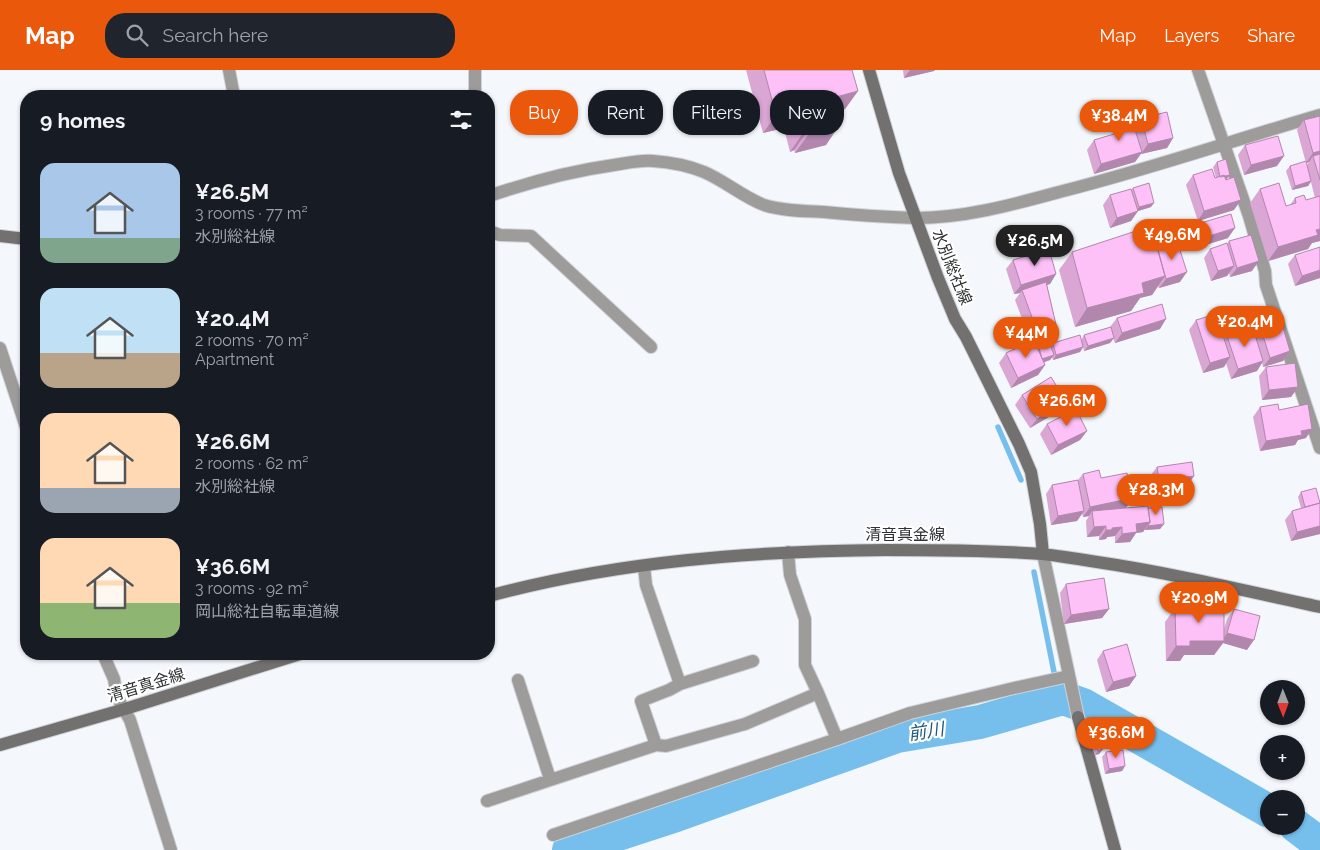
<!DOCTYPE html>
<meta charset="utf-8">
<style>
body{margin:0;font-family:Raleway,"Noto Sans JP",sans-serif;background:#20242c;color:#f1f3f6;height:100vh;display:flex;flex-direction:column;font-size:19px;white-space:nowrap}
*{box-sizing:border-box;margin:0}
p{font-size:16px;color:#9ea1a6}
.icon{flex:none;width:28px;height:28px;fill:none;stroke:currentColor;stroke-width:2;stroke-linecap:round;stroke-linejoin:round}
.map{position:relative;flex:1;overflow:hidden}
.side{position:absolute;left:20px;top:20px;width:475px;height:570px;display:flex;flex-direction:column;background:#171b24;border-radius:20px;box-shadow:0 1px 4px #0004}
.side>*{flex:none}
.banner{position:absolute;left:510px;top:20px;width:475px;height:45px;display:flex;gap:10px}
.needle{width:32px;rotate:179deg}
.tools{position:absolute;left:1260px;top:610px;display:grid;gap:10px}
.tools a{display:grid;place-items:center;width:45px;height:45px;border-radius:50%;background:#171b24;box-shadow:0 1px 4px #0004;font-size:25px}
.price{position:absolute;translate:-50% -42px;padding:0 11px;border-radius:18px;background:#ea580c;color:#fff;font-size:16px;line-height:32px;filter:drop-shadow(0 1px 2px #0008)}
.price::after{content:'';position:absolute;left:50%;top:30px;width:15px;height:11px;margin-left:-8px;background:inherit;clip-path:polygon(0 0,100% 0,50% 100%)}
.price.active{background:#222;color:#fff}
ul{padding:0;list-style:none}
li{display:flex;align-items:center;gap:15px;height:125px;padding:0 20px}
li span{display:grid;place-items:center;flex:none;width:140px;height:100px;border-radius:15px;color:#555}
li>.icon{margin-inline-start:auto}
span .icon{width:60px;height:60px;fill:#fffc;stroke-width:1}
li b{font-size:21px}
h2{display:flex;justify-content:space-between;align-items:center;height:60px;padding:0 20px;font-size:21px}
.chip{padding:0 18px;border-radius:20px;background:#171b24;box-shadow:0 1px 4px #0004;font-size:18px;line-height:45px}
.chip.active{background:#ea580c;color:#fff}
header{display:flex;align-items:center;gap:30px;box-sizing:border-box;height:70px;padding:0 25px;background:#ea580c;color:#fff}
header strong{font-size:24px}
nav{display:flex;gap:28px;margin-inline-start:auto;font-size:18px}
.search{width:350px;height:45px;background:#20242c;display:flex;align-items:center;gap:12px;box-sizing:border-box;padding:0 18px;border-radius:20px;color:#9ea1a6;font-size:19px}
.map>svg:first-child{display:block}
</style>
<header>
<strong>Map</strong>
<div class="search"><svg class="icon" aria-label="search" viewBox="0 0 24 24"><circle cx="10" cy="10" r="6"/><path d="M15 15l6 6"/></svg>Search here</div>
<nav><a>Map</a><a>Layers</a><a>Share</a></nav>
</header>
<div class="map">
<svg width="1320" height="780" viewBox="0 0 1320 780">
<rect width="100%" height="100%" fill="#f4f7fb"/>
<g fill="none" stroke-linecap="round" stroke-linejoin="round">
<path stroke="#76bfec" stroke-width="5.5" d="M998 357 1021 410
M1034 502 1057 617 1056 631"/>
<path stroke="#76bfec" stroke-width="34" d="M1296 756 1320 774
M569 780 676 745 897 666 980 652 1063 628 1083 635 1269 741"/>
<defs>
<path id="street" d="M229 0 234 26
M1198 0 1249 146 1265 201 1266 215 1320 378
M475 26V0
M489 126C530 112 571 101 614 95 627 93 640 90 653 91 668 92 689 96 704 102 725 111 743 127 764 135 783 141 805 141 824 142 854 145 885 147 915 148 966 148 1015 134 1063 121 1150 99 1234 70 1320 45
M489 161 500 165 531 166 651 277
M0 278 26 357
M1043 484 1078 647
M644 496 646 515 680 614 669 620 641 631 656 675
M103 584 114 609 117 627 130 650 171 780
M518 610 550 709
M680 614 753 591
M818 623 837 669
M487 731 656 675 666 676 745 654 818 623 805 595V549L790 505 788 482
M553 765 837 669 910 643 1014 618 1069 606"/>
<path id="secondary" d="M869 0 899 103 938 208 955 249 966 267 1019 374 1031 402 1040 454 1043 484
M0 166 26 169
M489 526C618 491 753 481 886 480 938 480 990 480 1042 484 1060 486 1079 489 1097 492 1172 503 1246 521 1320 537
M1078 647 1115 780
M0 675 125 639 300 584"/>
</defs>
<use href="#street" stroke="#d1d3d7" stroke-width="14"/>
<use href="#secondary" stroke="#d1d3d7" stroke-width="14"/>
<use href="#street" stroke="#9e9b9b" stroke-width="12"/>
<use href="#secondary" stroke="#737070" stroke-width="12"/>
</g>
<path fill="#daa6d4" d="M746 0H852L858 21 845 39 840 41 838 54 826 75 795 83 794 80 790 82 784 58 763 63Z
M903 0H935L934 1 904 8Z
M1118 44 1135 57 1141 48 1173 68 1167 78 1141 84 1135 92 1094 104 1087 80 1094 70 1115 64 1112 54Z
M1320 46V171L1312 173 1308 179 1268 191 1250 133 1260 119 1286 136 1290 135 1295 128 1306 130 1315 128 1311 112 1308 116 1292 120 1286 101 1290 96 1307 95 1309 92 1306 93 1297 60 1304 50Z
M1245 75 1277 96 1244 105 1238 85Z
M1217 92 1227 109 1234 140 1198 151 1186 115 1193 105 1216 108 1213 97Z
M1133 118 1151 137 1138 141 1131 151 1110 158 1103 135 1110 125 1131 120Z
M1204 152 1228 168 1202 176 1198 162Z
M1229 171 1252 201 1230 207 1229 203 1227 206 1211 211 1204 188 1210 179 1227 174Z
M1158 180 1180 212 1159 218 1158 216 1152 225 1140 228 1131 241 1075 257 1059 200 1072 182Z
M1295 185 1320 208 1295 216 1288 194Z
M1013 190 1056 204 1050 214 1047 215 1058 263 1052 273 1040 277 1051 276 1053 273 1081 270 1084 265 1110 257 1117 248 1160 259 1115 273 1113 268 1110 273 1084 281 1083 277 1080 282 1053 290 1052 287 1050 290 1044 292 1045 295 1038 305 1011 318 999 293 1006 283 1031 272 1015 230 1020 223 1014 224 1006 199Z
M1196 250 1225 269 1227 266 1253 258 1258 250 1290 281 1283 291 1263 297 1262 293 1257 301 1231 309 1226 293 1224 297 1203 303 1189 260Z
M1266 297 1298 317 1291 327 1262 330 1259 306Z
M1022 325 1066 331 1059 341 1030 358 1015 335Z
M1260 337 1279 340 1306 368 1298 370 1295 375 1260 381 1253 347Z
M1047 354 1087 361 1080 370 1051 385 1040 364Z
M1157 397 1194 406 1187 416 1152 421 1150 406Z
M1083 404 1101 408 1125 438H1148L1164 454 1160 459 1145 460V459L1143 462 1136 463 1130 472 1115 473V466L1107 467 1106 469 1099 470V466L1087 467 1086 451 1089 446 1083 447 1082 443 1077 451 1051 455 1046 424 1052 415 1078 410Z
M1301 422 1320 431V464L1291 471 1285 450 1292 441 1301 438 1298 427Z
M1066 514 1109 539 1102 548 1064 554 1060 523Z
M1192 532 1209 538 1224 559 1227 549 1234 539 1247 580 1223 573 1214 585H1184L1180 591H1166L1165 552 1175 538H1188Z
M1103 581 1136 606 1129 616 1106 622 1097 590Z
M1096 672 1103 679 1099 684 1095 685 1092 677Z
M1106 682 1125 696 1122 701 1105 704 1102 687Z"/>
<path fill="#b187ad" d="M910 0H935L934 1 904 8Z
M858 21 845 39 823 45 836 27Z
M797 39 784 58 763 63 776 45Z
M842 49 836 57 839 56 826 75 795 83 808 65 837 50Z
M807 62 794 80 790 82 803 63Z
M1173 68 1167 78 1141 84 1148 74Z
M1320 81V89L1313 86 1309 92 1306 93 1313 83Z
M1142 82 1135 92 1094 104 1101 94Z
M1284 86 1277 96 1244 105 1251 95Z
M1230 105 1226 110 1220 107Z
M1311 111 1308 116 1292 120 1295 116Z
M1241 130 1234 140 1198 151 1204 141Z
M1154 133 1151 137 1138 141 1131 151 1110 158 1117 148 1135 142 1139 137Z
M1235 158 1228 168 1202 176 1209 166Z
M1320 159V171L1312 173 1308 179 1268 191 1278 177Z
M1259 191 1252 201 1230 207 1237 198Z
M1234 196 1227 206 1211 211 1218 201Z
M1320 200V208L1295 216 1302 206Z
M1187 202 1180 212 1159 218 1166 209Z
M1056 204 1050 214 1023 222 1022 220 1020 223 1014 224 1021 215Z
M1165 206 1152 225 1140 228 1131 241 1075 257 1087 238 1142 213Z
M1166 249 1160 259 1115 273 1122 263Z
M1058 263 1052 273 1033 279 1040 269Z
M1114 268 1110 273 1084 281 1088 276Z
M1083 277 1080 282 1053 290 1056 285Z
M1290 281 1283 291 1263 297 1270 288Z
M1054 285 1050 290 1039 294 1042 289Z
M1230 287 1224 297 1203 303 1210 293Z
M1263 291 1257 301 1231 309 1238 299Z
M1045 295 1038 305 1011 318 1018 308Z
M1298 317 1291 327 1262 330 1269 320Z
M1066 331 1059 341 1030 358 1037 349Z
M1312 359 1306 368 1298 370 1295 375 1260 381 1266 371 1301 361Z
M1087 361 1080 370 1051 385 1058 375Z
M1194 406 1187 416 1152 421 1159 411Z
M1133 428 1126 438 1092 441 1089 446 1083 447 1090 437Z
M1084 441 1077 451 1051 455 1058 446Z
M1150 452 1143 462 1136 463 1130 472 1115 473 1122 464 1136 454Z
M1164 454 1160 459 1145 460 1148 456Z
M1106 456 1099 466 1087 467 1094 457Z
M1320 456V464L1291 471 1297 462Z
M1122 457 1115 466 1107 467 1106 469 1099 470 1106 460 1112 458Z
M1109 539 1102 548 1064 554 1071 545Z
M1227 563 1254 570 1247 580 1223 573 1214 585H1184L1180 591H1166L1176 576 1190 571H1222Z
M1136 606 1129 616 1106 622 1113 612Z
M1103 679 1099 684 1095 685 1098 681Z
M1125 696 1122 701 1105 704 1109 699Z"/>
<path fill="#fdc1f7" stroke="#b187ad" d="M764 0H852L858 21 836 27 842 49 837 50 839 56 808 65 807 62 803 63 797 39 776 45Z
M1129 41 1142 82 1101 94 1094 70 1124 61 1118 44Z
M1167 42 1173 68 1148 74 1141 48Z
M1320 46V81L1313 83 1304 50Z
M1278 66 1284 86 1251 95 1245 75Z
M1320 84V110L1313 86Z
M1226 89 1230 105 1220 107 1217 92Z
M1306 91 1311 111 1295 116 1290 96Z
M1212 99 1215 108 1224 105 1226 110 1234 107 1241 130 1204 141 1193 105Z
M1149 113 1154 133 1139 137 1133 118Z
M1279 113 1286 136 1296 133 1295 128 1304 125 1306 130 1320 126V159L1316 160 1318 165 1278 177 1260 119Z
M1131 119 1138 141 1117 148 1110 125Z
M1231 144 1235 158 1209 166 1204 152Z
M1151 156 1165 206 1142 213 1144 223 1087 238 1072 182Z
M1251 165 1259 191 1237 198 1229 171Z
M1227 173 1234 196 1218 201 1210 179Z
M1178 174 1187 202 1166 209 1158 180Z
M1320 177V200L1302 206 1295 185Z
M1049 179 1056 204 1021 215 1013 190Z
M1046 212 1058 263 1040 269 1022 220Z
M1162 234 1166 249 1122 263 1117 248Z
M1216 244 1230 287 1210 293 1196 250Z
M1279 244 1290 281 1270 288 1258 250Z
M1111 257 1114 268 1088 276 1084 265Z
M1253 258 1263 291 1238 299 1227 266Z
M1080 265 1083 277 1056 285 1053 273Z
M1034 270 1045 295 1018 308 1006 283Z
M1050 274 1054 285 1042 289 1039 277Z
M1295 293 1298 317 1269 320 1266 297Z
M1051 307 1066 331 1037 349 1022 325Z
M1278 334 1279 340 1308 334 1312 359 1301 361 1302 365 1266 371 1260 337Z
M1076 339 1087 361 1058 375 1047 354Z
M1192 392 1194 406 1159 411 1157 397Z
M1099 400 1101 408 1127 403 1133 428 1090 437 1083 404Z
M1078 410 1084 441 1058 446 1052 415Z
M1316 418 1320 433 1305 437 1301 422Z
M1320 433V456L1297 462 1292 441Z
M1148 436 1150 452 1136 454 1137 462 1122 464V457L1112 458V460H1106V456L1094 457 1092 441Z
M1162 437 1164 454 1148 456 1150 452 1148 438Z
M1104 508 1109 539 1071 545 1066 514Z
M1192 532H1209V538H1224V571H1190V576H1176L1175 538H1192Z
M1234 539 1260 546 1254 570 1227 563Z
M1127 574 1136 606 1113 612 1103 581Z
M1100 671 1103 679 1098 681 1096 672Z
M1123 680 1125 696 1109 699 1106 682Z"/>
<g text-anchor="middle" dominant-baseline="central" stroke-width="4.5" stroke-linejoin="round" paint-order="stroke">
<g font-size="16" fill="#2f3132" stroke="#fff">
<text transform="translate(952 197) rotate(68)">水別総社線</text>
<text x="905" y="464">清音真金線</text>
<text transform="translate(146 615) rotate(-17)">清音真金線</text>
</g>
<g font-size="18" font-style="italic" fill="#235a79" stroke="#fff">
<text transform="translate(926 661) rotate(-9)">前川</text>
</g>
</g>
</svg>
<div class="tools">
<a><svg class="needle" viewBox="-14 -14 28 28"><path d="M0-13l5 13h-10z" fill="#e53935"/><path d="M0 13l5-13h-10z" fill="#9ea1a6"/></svg></a>
<a>+</a>
<a>−</a>
</div>
<b class="price" style="left:1119px;top:72px">¥38.4M</b>
<b class="price" style="left:1172px;top:191px">¥49.6M</b>
<b class="price active" style="left:1035px;top:197px">¥26.5M</b>
<b class="price" style="left:1245px;top:278px">¥20.4M</b>
<b class="price" style="left:1026px;top:289px">¥44M</b>
<b class="price" style="left:1067px;top:357px">¥26.6M</b>
<b class="price" style="left:1156px;top:446px">¥28.3M</b>
<b class="price" style="left:1199px;top:554px">¥20.9M</b>
<b class="price" style="left:1116px;top:689px">¥36.6M</b>
<div class="banner">
<a class="chip active">Buy</a>
<a class="chip">Rent</a>
<a class="chip">Filters</a>
<a class="chip">New</a>
</div>
<section class="side">
<h2>9 homes<svg class="icon" aria-label="filters" viewBox="0 0 24 24"><path d="M4 7h16M4 17h16"/><circle cx="9" cy="7" r="2"/><circle cx="15" cy="17" r="2"/></svg></h2>
<ul>
<li><span style="background:linear-gradient(#a9c7e8 75%,#7fa58c 0)"><svg class="icon" aria-label="home" viewBox="0 0 24 24"><path d="M3 11l9-7 9 7M6 9v11h12V9"/></svg></span><div><b>¥26.5M</b><p>3 rooms · 77 m²</p><p>水別総社線</p></div></li>
<li><span style="background:linear-gradient(#bfe0f5 65%,#b9a48a 0)"><svg class="icon" aria-label="home" viewBox="0 0 24 24"><path d="M3 11l9-7 9 7M6 9v11h12V9"/></svg></span><div><b>¥20.4M</b><p>2 rooms · 70 m²</p><p>Apartment</p></div></li>
<li><span style="background:linear-gradient(#ffd9b3 75%,#9aa5b1 0)"><svg class="icon" aria-label="home" viewBox="0 0 24 24"><path d="M3 11l9-7 9 7M6 9v11h12V9"/></svg></span><div><b>¥26.6M</b><p>2 rooms · 62 m²</p><p>水別総社線</p></div></li>
<li><span style="background:linear-gradient(#ffd9b3 65%,#8fb573 0)"><svg class="icon" aria-label="home" viewBox="0 0 24 24"><path d="M3 11l9-7 9 7M6 9v11h12V9"/></svg></span><div><b>¥36.6M</b><p>3 rooms · 92 m²</p><p>岡山総社自転車道線</p></div></li>
</ul>
</section>
</div>
